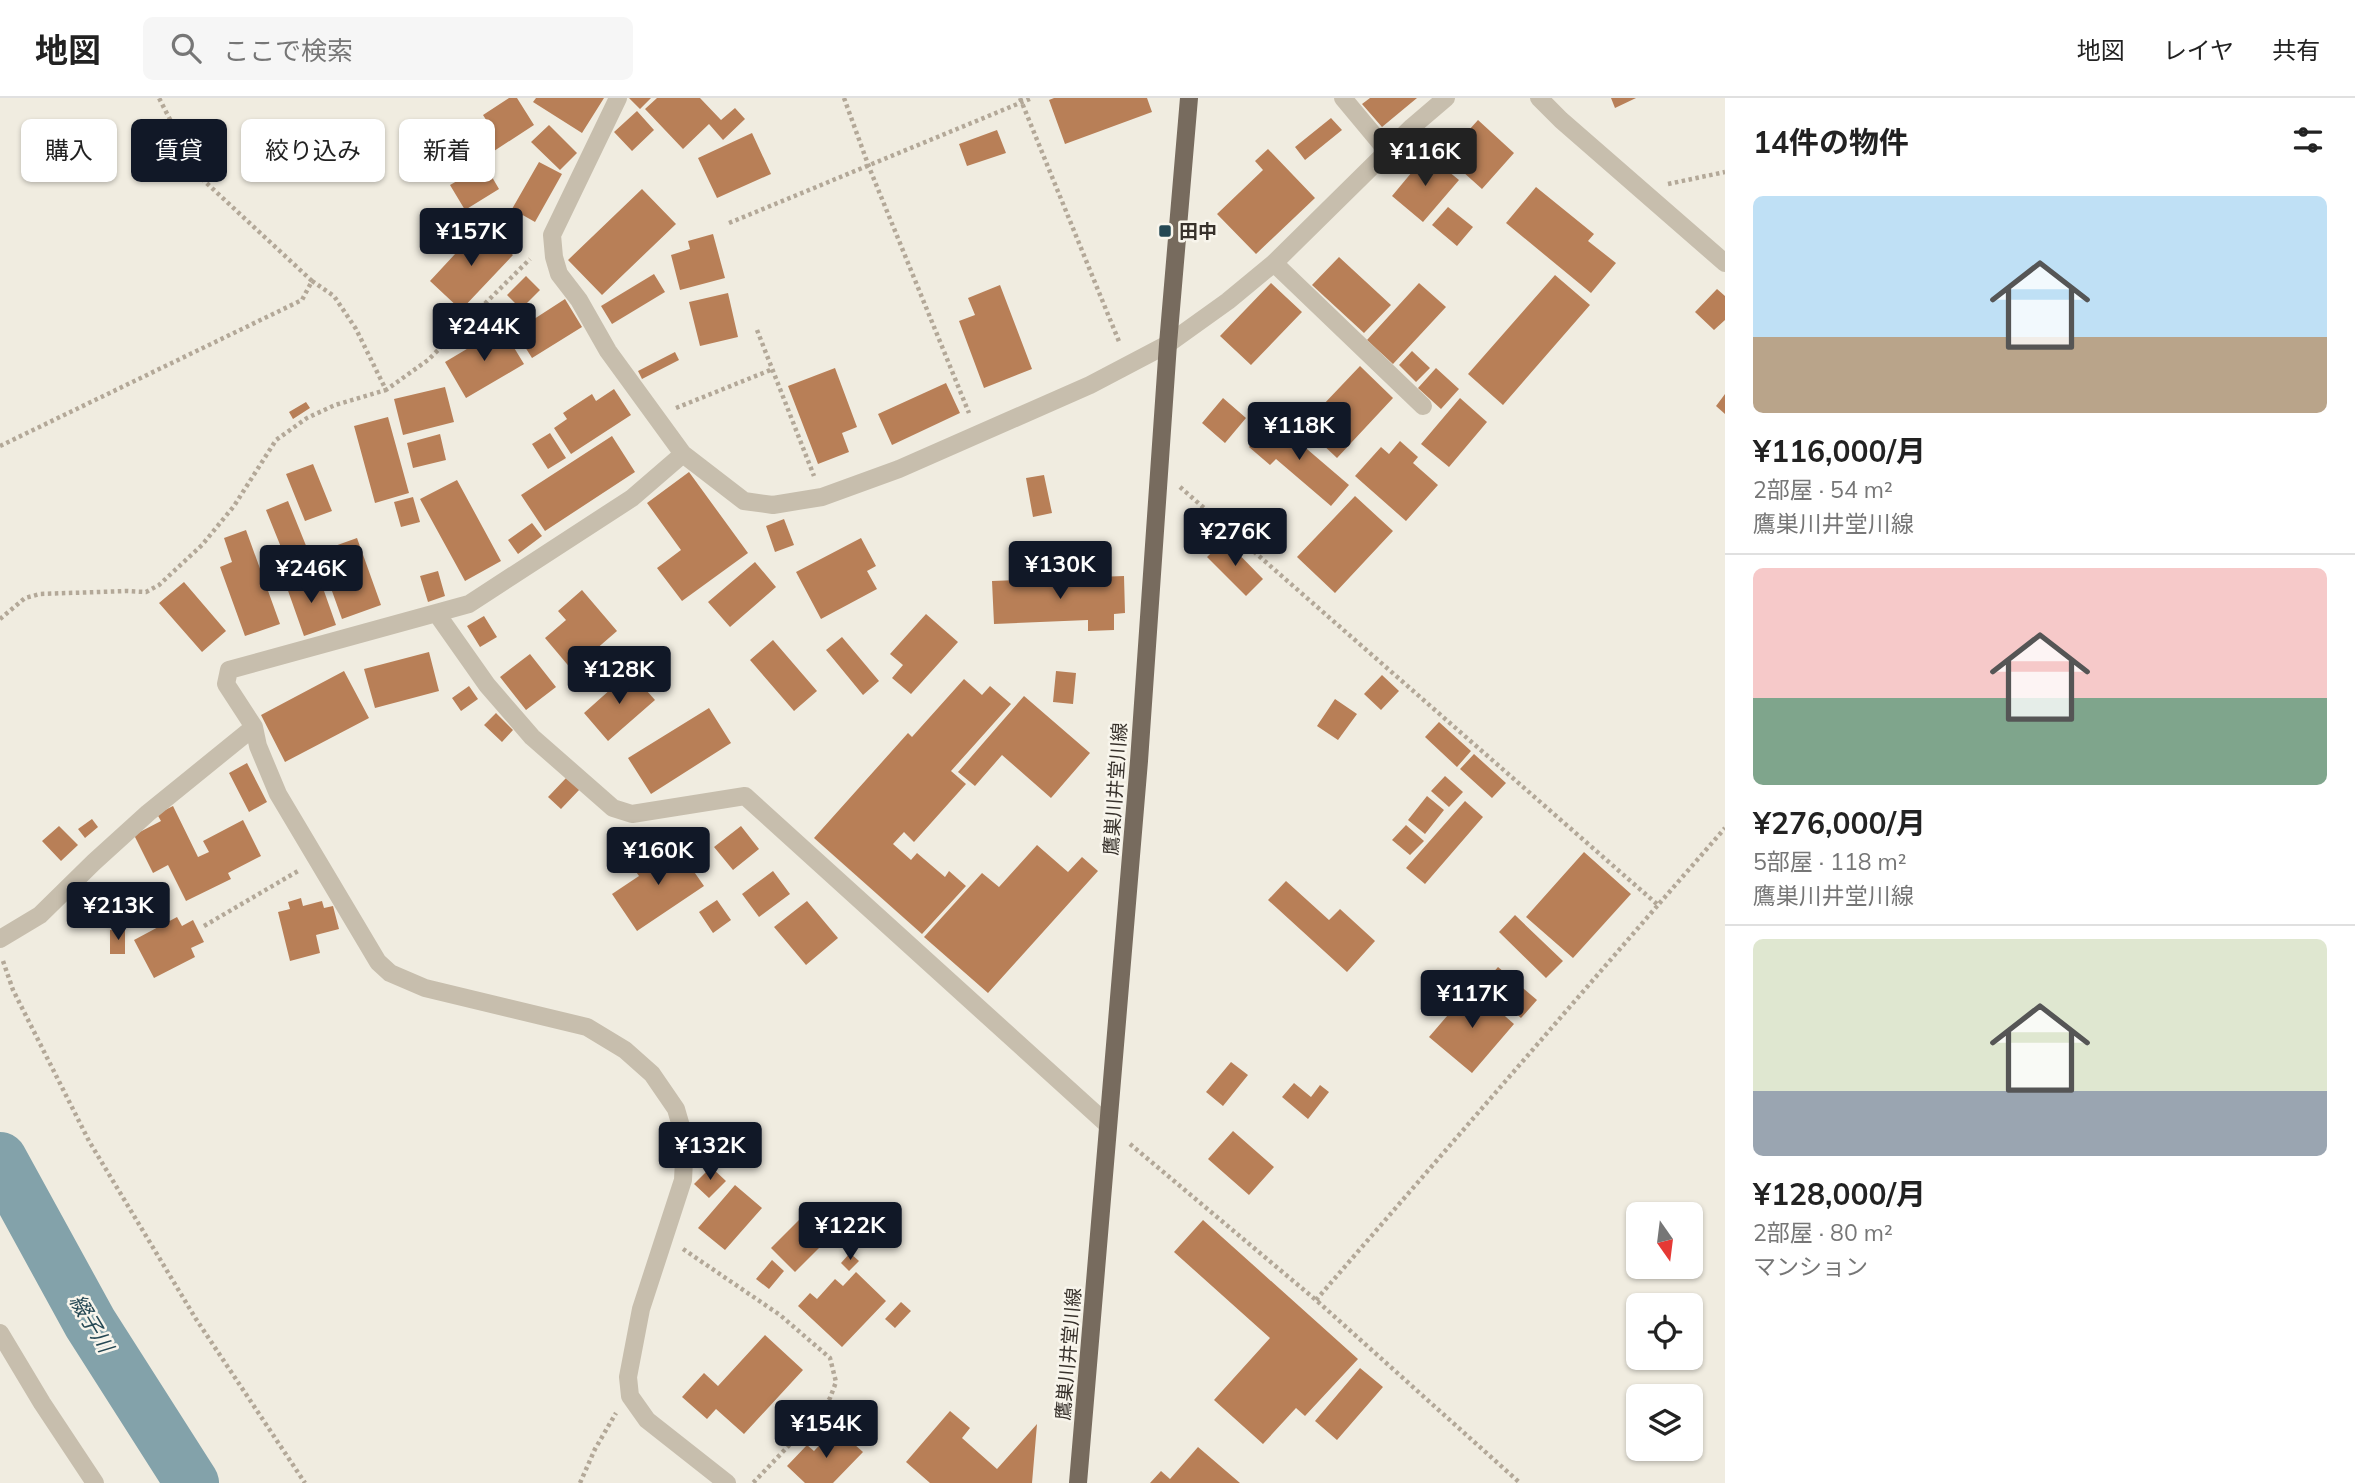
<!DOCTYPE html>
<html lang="ja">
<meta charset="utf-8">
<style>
body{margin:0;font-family:Mulish,"Noto Sans JP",sans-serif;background:#f6f6f6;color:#222;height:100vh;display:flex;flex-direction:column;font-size:26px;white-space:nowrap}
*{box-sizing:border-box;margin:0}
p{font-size:23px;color:#767676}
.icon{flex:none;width:38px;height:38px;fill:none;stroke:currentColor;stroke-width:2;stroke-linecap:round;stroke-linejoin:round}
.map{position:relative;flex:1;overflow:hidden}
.side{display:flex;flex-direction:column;background:#fff;width:630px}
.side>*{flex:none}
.top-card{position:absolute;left:21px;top:21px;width:665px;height:63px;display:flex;gap:14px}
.needle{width:46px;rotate:166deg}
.tools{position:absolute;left:1626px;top:1104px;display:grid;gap:14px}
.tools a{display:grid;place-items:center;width:77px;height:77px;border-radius:10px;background:#fff;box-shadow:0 2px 5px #0004;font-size:35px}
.price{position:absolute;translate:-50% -60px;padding:0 16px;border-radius:7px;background:#111827;color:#fff;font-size:23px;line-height:46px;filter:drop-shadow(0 2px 4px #0008)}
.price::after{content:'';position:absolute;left:50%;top:42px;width:21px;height:16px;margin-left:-10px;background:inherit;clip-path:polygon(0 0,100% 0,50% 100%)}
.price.active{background:#222;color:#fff}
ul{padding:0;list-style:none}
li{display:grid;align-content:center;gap:14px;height:371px;padding:0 28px}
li+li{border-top:2px solid #e0e0e0}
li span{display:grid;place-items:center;height:217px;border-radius:10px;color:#555}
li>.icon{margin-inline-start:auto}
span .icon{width:126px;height:126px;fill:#fffc;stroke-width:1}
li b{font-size:30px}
h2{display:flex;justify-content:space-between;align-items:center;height:84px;padding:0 28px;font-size:30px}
.tag{padding:0 24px;border-radius:10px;background:#fff;box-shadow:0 2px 5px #0004;font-size:24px;line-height:63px}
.tag.active{background:#111827;color:#fff}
header{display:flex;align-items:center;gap:42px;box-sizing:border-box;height:98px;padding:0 35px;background:#fff;border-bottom:2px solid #e0e0e0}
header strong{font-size:33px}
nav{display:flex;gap:38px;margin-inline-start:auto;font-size:24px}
.search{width:490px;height:63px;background:#f6f6f6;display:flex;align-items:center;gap:18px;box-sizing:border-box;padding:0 24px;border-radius:10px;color:#767676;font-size:26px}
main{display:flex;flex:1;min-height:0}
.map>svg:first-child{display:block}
</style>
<header>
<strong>地図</strong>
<div class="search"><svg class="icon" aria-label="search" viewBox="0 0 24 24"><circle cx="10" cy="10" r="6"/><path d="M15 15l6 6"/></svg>ここで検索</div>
<nav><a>地図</a><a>レイヤ</a><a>共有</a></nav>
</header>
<main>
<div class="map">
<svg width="1725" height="1385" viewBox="0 0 1725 1385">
<rect width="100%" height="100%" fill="#f0ece0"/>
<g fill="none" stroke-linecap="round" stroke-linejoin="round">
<path stroke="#83a2aa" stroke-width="54" d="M0 1061 90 1225 192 1385"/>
</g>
<path fill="#b87f57" d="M509 0H517L534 27 494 53 481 34 490 28 483 17Z
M536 0H604L582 35 533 4Z
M629 0H651L640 11Z
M657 0H700L721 22 735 10 745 21 723 42 709 26 683 51 645 11Z
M1054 0H1147L1152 14 1065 46 1049 2Z
M1370 0H1417L1382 29 1362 6Z
M1611 0H1636L1615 10Z
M637 13 654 32 632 53 614 34Z
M1331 20 1342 32 1305 62 1295 49Z
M1478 22 1514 55 1482 91 1462 73 1475 58 1459 43Z
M549 27 577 55 560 72 531 44Z
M452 29 466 46 438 71 423 54Z
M997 32 1006 55 967 68 959 46Z
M1440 32 1457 50 1444 62 1427 44Z
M752 35 771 76 717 100 698 60Z
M1268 51 1315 100 1256 156 1217 116 1263 72 1255 63Z
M1427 56 1459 82 1423 124 1392 98Z
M539 64 562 76 535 124 512 111Z
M485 67 499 91 465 112 450 87Z
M1536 89 1594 136 1588 143 1616 165 1591 195 1506 125Z
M642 91 676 126 602 197 568 162Z
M1448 109 1473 129 1457 148 1432 127Z
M481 128 513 157 461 212 430 183Z
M713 136 725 180 680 192 671 157 690 151 688 143Z
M1339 159 1391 207 1364 235 1312 187Z
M654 176 665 194 612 226 601 208Z
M1555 177 1590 207 1503 307 1468 276Z
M526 178 540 192 521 211 507 197Z
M1271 185 1302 214 1251 267 1220 238Z
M1419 185 1446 209 1393 266 1367 242Z
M1000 187 1032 271 984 290 959 223 975 217 968 200Z
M1717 191 1725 198V222L1714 232 1695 214Z
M728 195 738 239 700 248 689 204Z
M565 201 582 229 532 260 510 225 526 215 531 223Z
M502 230 524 266 466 300 445 264Z
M1412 253 1430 270 1416 284 1399 267Z
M675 254 679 262 642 281 638 273Z
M1360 268 1393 300 1337 360 1303 328Z
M835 270 857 329 842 335 849 354 818 366 788 288Z
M1436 270 1459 291 1441 311 1418 290Z
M946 285 960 315 892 347 878 316Z
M445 289 454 324 403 337 394 301Z
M614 291 631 317 571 356 554 330 567 321 563 315 592 296 596 303Z
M1725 296V316L1716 308Z
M1223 300 1246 320 1225 345 1202 325Z
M1460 300 1487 324 1449 369 1421 346Z
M306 304 310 310 293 321 289 314Z
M388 319 409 395 375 405 354 328Z
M1273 322 1349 387 1331 408 1276 361 1270 367 1249 349Z
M550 335 566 360 548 371 532 346Z
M440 336 446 362 413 370 407 345Z
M612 338 635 374 545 433 521 397Z
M1400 343 1418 359 1413 365 1438 387 1406 423 1355 378 1381 349 1389 356Z
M313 366 332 413 305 423 286 376Z
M689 374 748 455 682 503 657 470 681 452 647 405Z
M1044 377 1052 415 1033 419 1026 380Z
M457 382 501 463 465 483 420 401Z
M1355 398 1393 433 1335 495 1297 459Z
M413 399 420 424 401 429 394 404Z
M288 403 311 460 289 469 266 412Z
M784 421 794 447 775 454 766 428Z
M532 425 542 438 518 456 508 442Z
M246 432 280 526 245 538 220 469 232 464 224 440Z
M357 440 381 507 342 521 318 454Z
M861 440 876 468 867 473 877 491 821 521 796 474Z
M1225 442 1263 481 1246 498 1207 459Z
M755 464 776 489 730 529 708 504Z
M438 473 445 498 428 504 420 478Z
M318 476 336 527 304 538 286 487Z
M1124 478 1125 515 1114 516V532L1088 533V522L994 526 992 483Z
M184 484 226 533 202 554 159 505Z
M582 492 617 533 572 572 545 540 566 522 558 513Z
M926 516 958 544 911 596 892 580 903 567 890 556Z
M484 518 497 539 480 549 467 528Z
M842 539 879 583 863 597 826 552Z
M773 542 817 593 794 613 750 562Z
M429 554 439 593 375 610 364 571Z
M530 556 556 589 526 612 500 579Z
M344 573 369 620 285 664 261 617Z
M1056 573 1076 575 1073 606 1053 604Z
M630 574 655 602 608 643 584 615Z
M1382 577 1399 593 1381 612 1364 596Z
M964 581 982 597 990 588 1011 606 951 673 966 686 914 744 904 734 893 746 911 762 917 755 945 779 949 773 966 788 922 836 814 740 908 635 912 639Z
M469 588 478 601 461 613 452 600Z
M1024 598 1090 655 1051 700 1002 657 975 688 958 674Z
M1335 601 1357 616 1338 642 1317 628Z
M709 610 731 645 651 696 628 660Z
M496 615 513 632 502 644 484 627Z
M1439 624 1471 653 1457 669 1425 639Z
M1474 656 1506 685 1492 700 1460 671Z
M247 665 267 704 249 714 229 675Z
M1445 678 1463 694 1449 709 1431 693Z
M567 679 580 691 561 711 548 699Z
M1427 698 1444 712 1425 736 1408 722Z
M1465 703 1483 719 1425 786 1406 770Z
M173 708 198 759 209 754 203 743 243 722 261 758 228 775 231 781 186 803 168 767 153 775 134 737 161 723 157 716Z
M92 721 98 729 85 740 78 731Z
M1406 727 1424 743 1410 757 1392 742Z
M59 728 78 747 61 763 42 743Z
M741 728 759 751 733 772 714 749Z
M674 745 704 788 637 833 612 796 639 778 634 771Z
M1037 747 1068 774 1082 759 1098 773 988 895 924 839 982 775 999 789Z
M1584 754 1631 796 1573 860 1526 819Z
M773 773 790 796 759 819 742 796Z
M1286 783 1329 822 1340 811 1375 843 1347 874 1268 802Z
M301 800 303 808 322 803 324 810 333 808 339 831 316 837 320 855 290 863 278 814 290 811 288 804Z
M717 802 731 822 713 835 699 814Z
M807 803 838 840 806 867 774 829Z
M1515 817 1563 863 1546 880 1499 834Z
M177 819 182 828 193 822 204 844 191 850 195 859 154 880 134 842Z
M110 832H125V856H110Z
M1498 869 1537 902 1521 920 1482 887Z
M1472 889 1514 926 1472 975 1429 939Z
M1231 964 1248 977 1223 1008 1206 994Z
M1294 985 1311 999 1320 987 1329 994 1308 1021 1282 999Z
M720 1030 736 1055 717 1067 701 1043Z
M1233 1033 1274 1069 1249 1097 1208 1061Z
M711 1069 726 1083 709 1100 694 1086Z
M735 1087 762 1110 725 1152 698 1130Z
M803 1118 827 1142 795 1174 771 1150Z
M1203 1122 1358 1261 1305 1318 1296 1310 1263 1346 1214 1302 1270 1240 1174 1154Z
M850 1155 859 1163 849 1173 841 1165Z
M772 1162 784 1173 769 1191 756 1181Z
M856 1174 886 1203 842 1249 798 1208 810 1195 817 1201 835 1181 843 1188Z
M901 1204 911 1213 895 1230 885 1221Z
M765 1237 803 1272 744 1336 716 1311 707 1321 682 1299 704 1275 718 1288Z
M1360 1270 1383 1289 1337 1342 1315 1323Z
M950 1313 970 1330 962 1340 997 1371 1037 1326 1032 1385H930L906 1364Z
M836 1330 863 1354 833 1385H805L787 1368 807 1347 814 1353Z
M1198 1349 1240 1385H1150L1161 1373 1170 1381Z"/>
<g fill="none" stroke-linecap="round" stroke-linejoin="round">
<path stroke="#b3a898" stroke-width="4.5" stroke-dasharray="3.5 3.5" stroke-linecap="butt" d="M844 0 869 69 969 315
M1020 0 1120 246
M1668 86 1725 74
M729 125 1032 0
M312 183 334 198 356 231 386 292 428 262 530 161
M757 232 814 378
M676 310 773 271
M0 348 302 202 312 183 199 78 159 0
M1180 389 1658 807 1725 730
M0 521 25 500 40 496 126 493 146 494 159 487 202 447 234 408 276 342 307 320 335 307 386 292
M204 828 298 773
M3 863 13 892 89 1043 196 1221 305 1385
M1130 1046 1316 1202 1520 1385
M683 1151 780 1217 830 1260 836 1284 830 1300 818 1317 753 1385
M1316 1202 1658 807
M580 1385 595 1351 616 1315"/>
<path stroke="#c7bead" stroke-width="18" d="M618 0 552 137 554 159 559 176 579 202 608 253 683 356 744 403 773 407 822 399 899 371 1090 287 1168 246 1228 203 1274 165 1412 29 1446 0
M1343 0 1388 54
M1539 0 1561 22 1725 165
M1274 165 1423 308
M437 516 487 587 532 639 613 710 632 716 745 698 1108 1027
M254 629 258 648 278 696 378 864 390 875 425 890 587 929 625 952 652 976 676 1011 685 1042 683 1082 641 1211 628 1279 630 1298 647 1322 727 1385
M0 841 40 817 94 764 148 715 254 629 226 586 229 572 469 506 632 400 683 356
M0 1235 42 1305 95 1385"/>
<path stroke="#776b5e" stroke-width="18" d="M1078 1385 1139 663 1168 246 1189 0"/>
</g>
<rect fill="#254854" stroke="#f8f5ec" stroke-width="2.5" x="1158" y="126" width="14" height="14" rx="3.5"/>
<g text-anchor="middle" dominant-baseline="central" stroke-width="5" stroke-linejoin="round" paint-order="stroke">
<g font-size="19" font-weight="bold" fill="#37312b" stroke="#f8f5ec" text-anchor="start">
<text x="1179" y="133">田中</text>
</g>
<g font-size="19" fill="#37312b" stroke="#f8f5ec">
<text transform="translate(1115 691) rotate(-86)">鷹巣川井堂川線</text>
<text transform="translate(1068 1256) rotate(-85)">鷹巣川井堂川線</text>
</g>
<g font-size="21" font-style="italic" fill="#254854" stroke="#f8f5ec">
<text transform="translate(92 1225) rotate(59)">綴子川</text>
</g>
</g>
</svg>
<div class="tools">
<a><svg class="needle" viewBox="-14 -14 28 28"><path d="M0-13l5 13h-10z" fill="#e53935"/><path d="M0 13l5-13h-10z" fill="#767676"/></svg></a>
<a><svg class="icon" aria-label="locate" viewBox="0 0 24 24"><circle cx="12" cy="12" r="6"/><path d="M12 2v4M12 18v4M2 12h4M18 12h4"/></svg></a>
<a><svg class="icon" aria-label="layers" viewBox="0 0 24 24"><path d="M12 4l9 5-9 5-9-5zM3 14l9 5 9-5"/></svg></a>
</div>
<b class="price active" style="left:1425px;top:90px">¥116K</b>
<b class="price" style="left:471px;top:170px">¥157K</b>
<b class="price" style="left:484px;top:265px">¥244K</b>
<b class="price" style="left:1299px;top:364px">¥118K</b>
<b class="price" style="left:1235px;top:470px">¥276K</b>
<b class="price" style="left:1060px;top:503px">¥130K</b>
<b class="price" style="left:311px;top:507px">¥246K</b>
<b class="price" style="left:619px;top:608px">¥128K</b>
<b class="price" style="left:658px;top:789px">¥160K</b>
<b class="price" style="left:118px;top:844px">¥213K</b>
<b class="price" style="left:1472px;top:932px">¥117K</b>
<b class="price" style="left:710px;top:1084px">¥132K</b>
<b class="price" style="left:850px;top:1164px">¥122K</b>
<b class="price" style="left:826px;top:1362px">¥154K</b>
<div class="top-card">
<a class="tag">購入</a>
<a class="tag active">賃貸</a>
<a class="tag">絞り込み</a>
<a class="tag">新着</a>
</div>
</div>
<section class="side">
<h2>14件の物件<svg class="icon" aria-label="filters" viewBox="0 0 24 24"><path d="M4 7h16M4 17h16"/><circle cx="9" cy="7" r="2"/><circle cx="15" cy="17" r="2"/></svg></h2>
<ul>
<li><span style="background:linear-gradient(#bfe0f5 65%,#b9a48a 0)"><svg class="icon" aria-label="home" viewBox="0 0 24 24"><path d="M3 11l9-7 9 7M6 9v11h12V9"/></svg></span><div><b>¥116,000/月</b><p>2部屋 · 54 m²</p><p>鷹巣川井堂川線</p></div></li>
<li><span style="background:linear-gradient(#f6c9c9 60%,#7fa58c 0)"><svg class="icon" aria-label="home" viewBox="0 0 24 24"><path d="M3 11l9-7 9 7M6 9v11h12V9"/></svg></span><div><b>¥276,000/月</b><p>5部屋 · 118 m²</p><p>鷹巣川井堂川線</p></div></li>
<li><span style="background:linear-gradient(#dfe7d0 70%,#9aa5b1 0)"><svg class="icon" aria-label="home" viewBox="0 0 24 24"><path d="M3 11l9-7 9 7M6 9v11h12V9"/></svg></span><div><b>¥128,000/月</b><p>2部屋 · 80 m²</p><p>マンション</p></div></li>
</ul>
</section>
</main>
